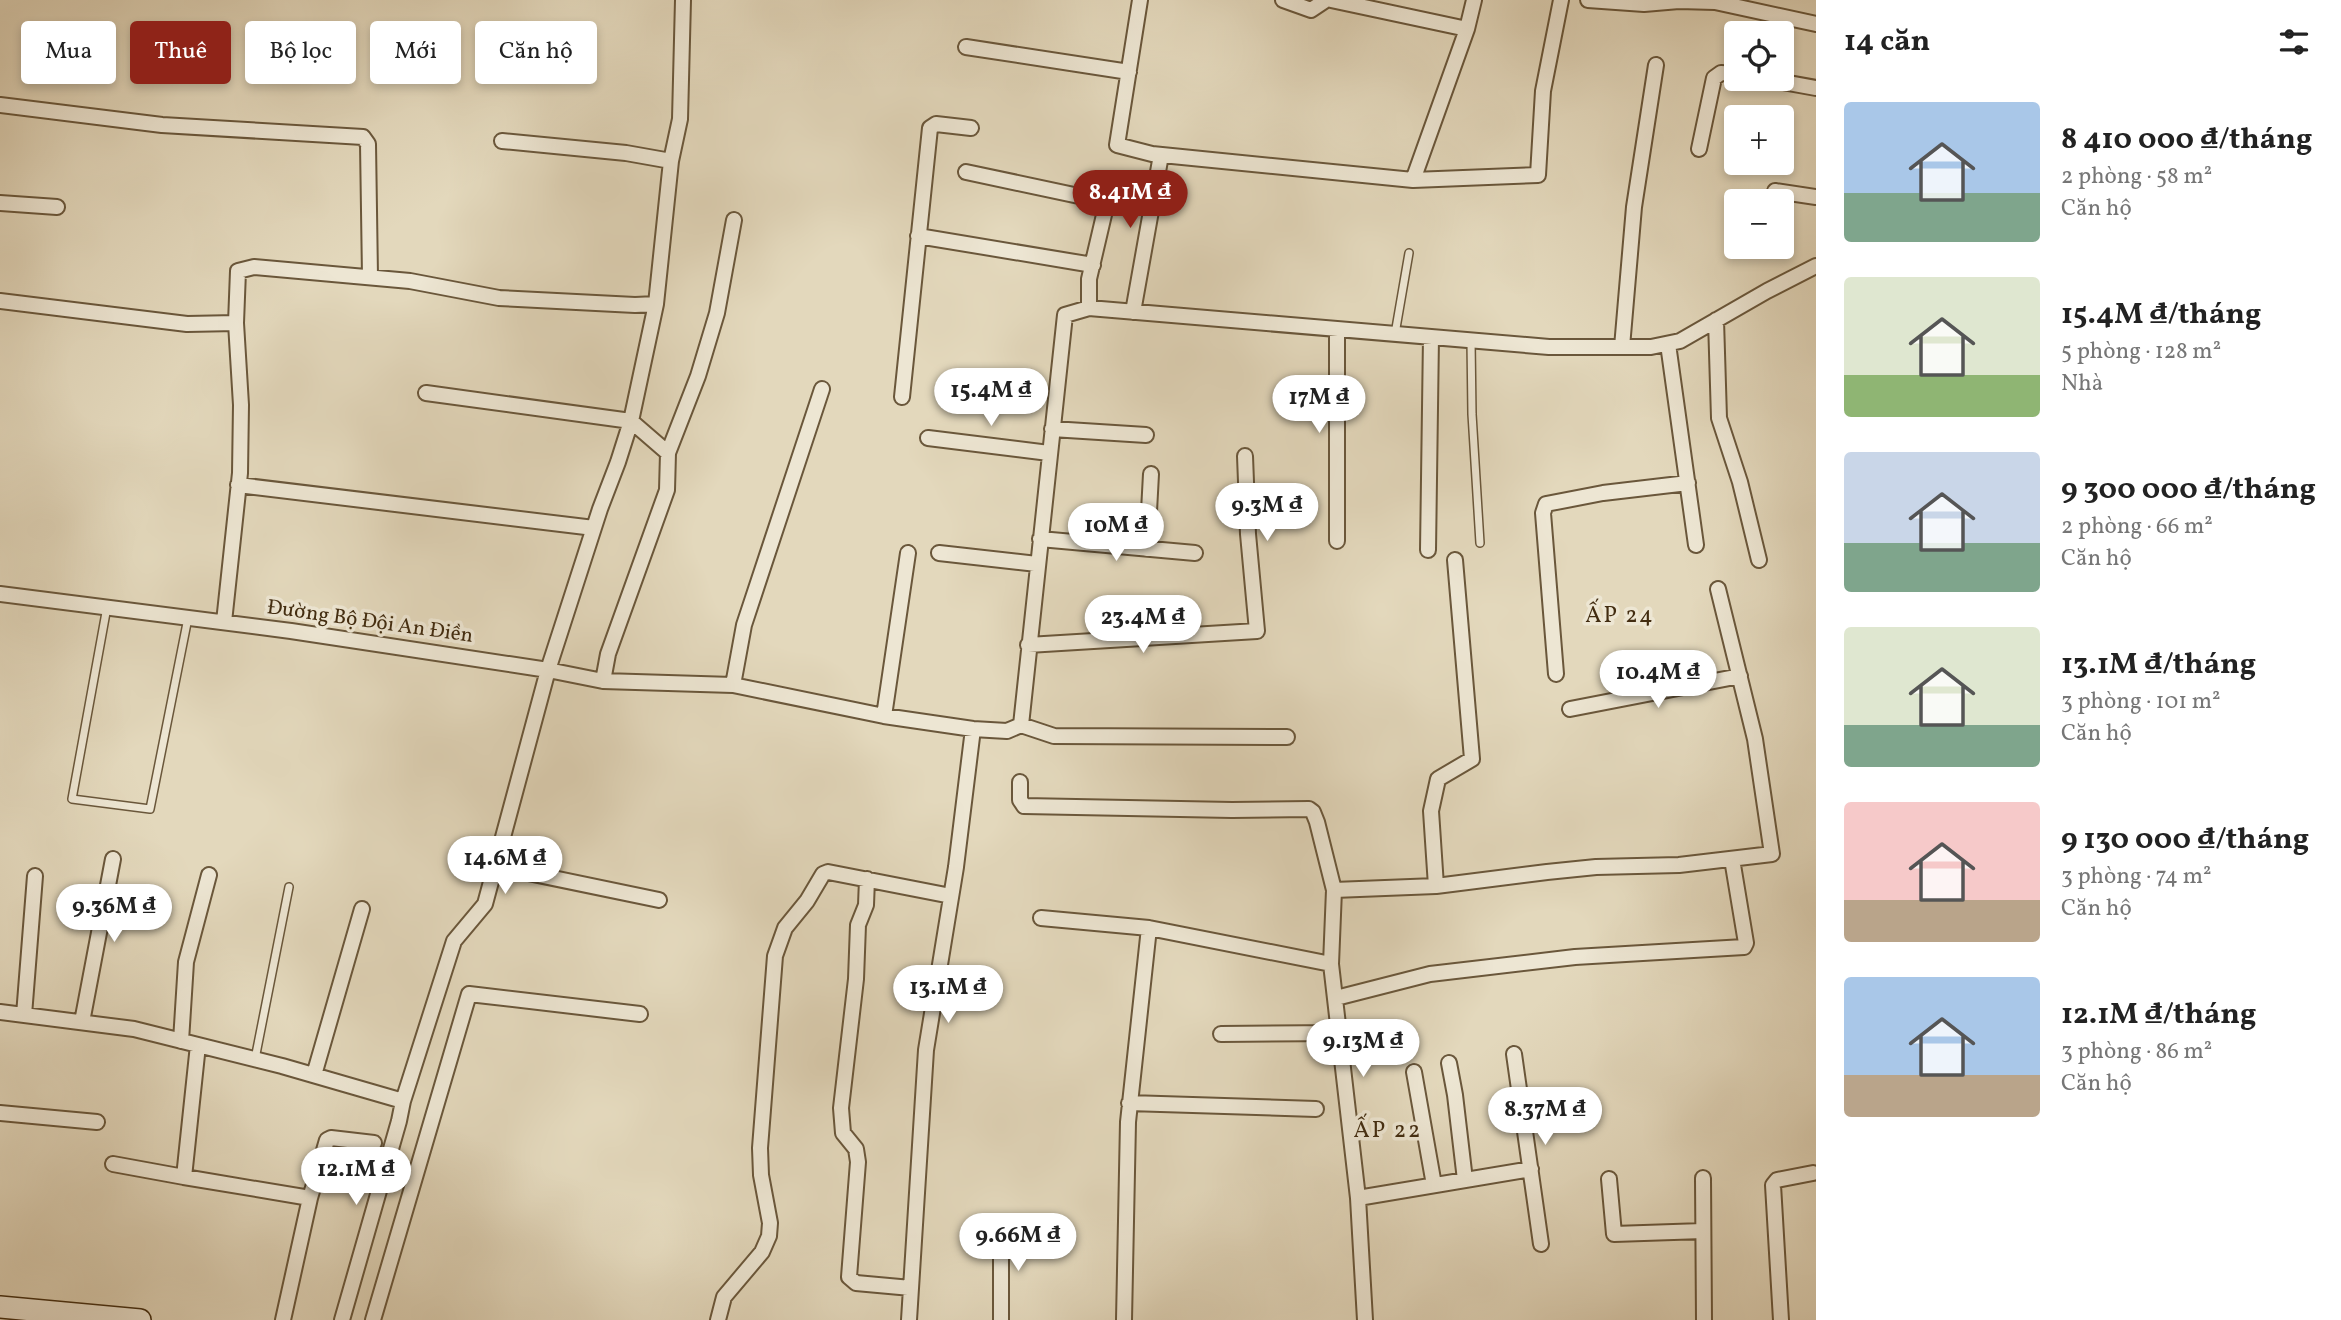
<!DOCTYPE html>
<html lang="vi">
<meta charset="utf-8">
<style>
body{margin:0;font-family:Vollkorn,serif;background:#f6f6f6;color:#222;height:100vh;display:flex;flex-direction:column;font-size:26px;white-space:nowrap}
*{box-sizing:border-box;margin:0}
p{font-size:23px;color:#767676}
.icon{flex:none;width:38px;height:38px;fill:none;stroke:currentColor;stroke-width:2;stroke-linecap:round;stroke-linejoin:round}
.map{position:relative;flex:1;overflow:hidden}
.panel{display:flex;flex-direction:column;background:#fff;width:525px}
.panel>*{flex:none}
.banner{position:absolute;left:21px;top:21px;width:665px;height:63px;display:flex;gap:14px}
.buttons{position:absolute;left:1724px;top:21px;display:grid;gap:14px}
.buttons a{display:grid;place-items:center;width:70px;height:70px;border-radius:7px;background:#fff;box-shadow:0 4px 10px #0003;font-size:35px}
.price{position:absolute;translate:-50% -60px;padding:0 16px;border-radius:24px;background:#fff;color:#222;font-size:23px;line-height:46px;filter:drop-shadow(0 2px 4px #0008)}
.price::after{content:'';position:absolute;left:50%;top:42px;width:21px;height:16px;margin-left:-10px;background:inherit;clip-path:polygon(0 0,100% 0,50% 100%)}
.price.current{background:#8f2418;color:#fff}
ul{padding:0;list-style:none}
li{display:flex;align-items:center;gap:21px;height:175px;padding:0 28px}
li span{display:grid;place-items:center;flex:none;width:196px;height:140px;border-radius:7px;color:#555}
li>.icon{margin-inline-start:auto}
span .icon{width:84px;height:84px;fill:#fffc;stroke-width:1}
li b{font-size:30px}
h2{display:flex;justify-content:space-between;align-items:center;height:84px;padding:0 28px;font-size:30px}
.tag{padding:0 24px;border-radius:7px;background:#fff;box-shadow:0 4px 10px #0003;font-size:24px;line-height:63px}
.tag.current{background:#8f2418;color:#fff}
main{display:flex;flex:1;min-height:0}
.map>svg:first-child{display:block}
</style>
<main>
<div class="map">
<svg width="1816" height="1320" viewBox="0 0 1816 1320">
<rect width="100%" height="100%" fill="#e3d8bc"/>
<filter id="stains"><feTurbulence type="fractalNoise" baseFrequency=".00286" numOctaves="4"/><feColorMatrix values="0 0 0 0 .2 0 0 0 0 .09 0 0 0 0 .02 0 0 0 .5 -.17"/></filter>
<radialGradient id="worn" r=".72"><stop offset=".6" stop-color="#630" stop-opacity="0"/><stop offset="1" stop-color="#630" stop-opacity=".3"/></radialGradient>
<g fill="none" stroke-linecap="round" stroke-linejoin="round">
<defs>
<path id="lane" d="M1395 334 1409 253
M1471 341 1472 414 1480 543
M107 607 72 799 150 809 188 618
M255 1059 289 887"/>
<path id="street" d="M1140 0 1117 145 1152 154 1413 180 1538 175 1543 91 1561 0
M1283 0 1311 10 1326 0
M1331 0 1467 29
M1588 0 1644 4 1679 1 1715 2 1816 24
M966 47 1129 72
M1766 79 1816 88
M0 105 162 125 363 137 368 144 370 276
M502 141 626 153 671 161
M1699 149 1714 78 1721 73 1736 74
M966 172 1107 202 1089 279V308
M1413 180 1467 29 1474 0
M1775 191 1816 197
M0 203 57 207
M918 236 1093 265
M0 301 187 324 236 323 238 271 254 267 410 281 499 298 635 305 656 304
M1133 312 1161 155
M1716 320 1719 418 1740 482 1759 560
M1668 344 1696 545
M1622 347 1634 207 1656 65
M426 393 631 421 668 453 667 490 608 654 603 681
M902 397 930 128 936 124 971 128
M1052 429 1146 435
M928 438 1049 453
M668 453 698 376 717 313 734 220
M238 485 594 528
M1040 539 1195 553
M1337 541V329
M1147 549 1151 474
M1428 550 1431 337
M939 553 1037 564
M0 594 291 631 548 670 603 681 733 685 884 716 973 729 1007 731 1021 725 1065 315 1089 308 1549 347H1651L1680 341 1767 291 1816 266
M224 622 240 473 241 405 236 323
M1028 645 1257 631 1248 534 1245 456
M1556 674 1543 513 1546 504 1603 493 1688 483
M733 685 744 625 822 389
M1570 709 1740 676
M884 716 908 553
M1021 725 1054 736 1287 737
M1020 782V800L1024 806 1232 810 1309 809 1313 812 1317 822 1334 890
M495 866 659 900
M867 879 866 905 858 925 856 979 841 1108 843 1133 856 1149 858 1162 849 1277 856 1283 911 1288
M1436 886 1431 811 1438 779 1472 759 1455 560
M1041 918 1149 928 1331 964 1358 1198 1365 1320
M1331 964 1334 890 1436 886 1547 872 1596 867 1679 865 1772 854 1755 739 1718 589
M1336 998 1430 974 1575 957 1744 947 1746 943 1732 859
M0 1012 134 1029 282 1066 403 1101
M24 1015 35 876
M82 1022 113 859
M1221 1034 1340 1033
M181 1041 186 962 209 875
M198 1045 184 1177 310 1198
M1514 1054 1541 1244
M1449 1063 1455 1095 1465 1180
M1414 1072 1434 1185
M314 1075 362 909
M1129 1103 1316 1109
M0 1113 97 1122
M113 1164 184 1177
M1703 1178 1704 1320
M1609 1179 1614 1234 1703 1231
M1358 1198 1531 1169
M283 1320 310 1198 327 1140 331 1138 374 1143
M342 1320 399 1121 403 1101 454 941 485 904 548 670 600 509 618 462 631 421 656 304 671 161 680 119 683 0
M373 1320 469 994 640 1014
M718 1320 724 1297 762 1252 769 1236 770 1223 761 1175 760 1148 775 956 785 928 807 901 823 874 828 872 951 896
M909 1320 926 1050 956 867 973 729
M1001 1320V1238C1010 1226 1029 1232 1043 1233
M1124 1320 1128 1122 1149 928
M1781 1320 1773 1185 1777 1180 1813 1173"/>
<path id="secondary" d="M0 1307 140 1320"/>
</defs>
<use href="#lane" stroke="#6a573b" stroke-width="10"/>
<use href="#street" stroke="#6a573b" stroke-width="18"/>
<use href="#secondary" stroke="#422c10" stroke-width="24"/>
<use href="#lane" stroke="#ede6d3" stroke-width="7"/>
<use href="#street" stroke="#ede6d3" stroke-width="14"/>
<use href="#secondary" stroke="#ede6d3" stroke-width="21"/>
</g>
<g text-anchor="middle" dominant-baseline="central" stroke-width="7" stroke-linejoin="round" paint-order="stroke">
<g font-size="21" fill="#422c10" stroke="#ede6d3">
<text transform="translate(370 622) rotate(8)">Đường Bộ Đội An Điền</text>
</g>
<g font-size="23" letter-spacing="2" fill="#422c10" stroke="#ede6d3">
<text x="1620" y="616">ẤP 24</text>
<text x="1388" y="1131">ẤP 22</text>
</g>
</g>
<rect width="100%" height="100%" filter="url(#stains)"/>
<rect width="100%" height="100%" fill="url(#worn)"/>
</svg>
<div class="buttons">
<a><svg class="icon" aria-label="locate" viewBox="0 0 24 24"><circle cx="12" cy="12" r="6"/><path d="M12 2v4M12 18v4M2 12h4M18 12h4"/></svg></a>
<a>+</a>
<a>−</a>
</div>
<b class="price current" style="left:1130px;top:230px">8.41M ₫</b>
<b class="price" style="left:991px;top:428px">15.4M ₫</b>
<b class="price" style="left:1319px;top:435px">17M ₫</b>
<b class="price" style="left:1267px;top:543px">9.3M ₫</b>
<b class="price" style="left:1116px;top:563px">10M ₫</b>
<b class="price" style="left:1143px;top:655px">23.4M ₫</b>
<b class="price" style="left:1658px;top:710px">10.4M ₫</b>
<b class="price" style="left:505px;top:896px">14.6M ₫</b>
<b class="price" style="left:114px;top:944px">9.36M ₫</b>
<b class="price" style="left:948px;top:1025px">13.1M ₫</b>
<b class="price" style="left:1363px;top:1079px">9.13M ₫</b>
<b class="price" style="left:1545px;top:1147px">8.37M ₫</b>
<b class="price" style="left:356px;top:1207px">12.1M ₫</b>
<b class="price" style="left:1018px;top:1273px">9.66M ₫</b>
<div class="banner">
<a class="tag">Mua</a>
<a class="tag current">Thuê</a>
<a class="tag">Bộ lọc</a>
<a class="tag">Mới</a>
<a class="tag">Căn hộ</a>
</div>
</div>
<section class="panel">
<h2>14 căn<svg class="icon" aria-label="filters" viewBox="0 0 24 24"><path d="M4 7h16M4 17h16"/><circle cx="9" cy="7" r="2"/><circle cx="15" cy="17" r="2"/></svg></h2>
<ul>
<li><span style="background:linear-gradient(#a9c7e8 65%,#7fa58c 0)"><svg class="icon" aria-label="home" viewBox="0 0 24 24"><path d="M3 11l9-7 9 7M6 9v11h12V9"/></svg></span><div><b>8 410 000 ₫/tháng</b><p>2 phòng · 58 m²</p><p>Căn hộ</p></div></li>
<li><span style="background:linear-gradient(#dfe7d0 70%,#8fb573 0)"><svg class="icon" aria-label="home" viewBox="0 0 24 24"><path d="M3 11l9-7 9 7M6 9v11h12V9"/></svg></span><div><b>15.4M ₫/tháng</b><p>5 phòng · 128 m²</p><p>Nhà</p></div></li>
<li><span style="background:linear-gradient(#c9d6e8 65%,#7fa58c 0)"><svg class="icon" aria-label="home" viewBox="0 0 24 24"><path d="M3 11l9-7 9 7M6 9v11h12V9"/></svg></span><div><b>9 300 000 ₫/tháng</b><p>2 phòng · 66 m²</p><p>Căn hộ</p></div></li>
<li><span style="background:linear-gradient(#dfe7d0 70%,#7fa58c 0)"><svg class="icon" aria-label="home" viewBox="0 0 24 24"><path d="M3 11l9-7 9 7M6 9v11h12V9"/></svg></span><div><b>13.1M ₫/tháng</b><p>3 phòng · 101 m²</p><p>Căn hộ</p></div></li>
<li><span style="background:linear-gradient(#f6c9c9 70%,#b9a48a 0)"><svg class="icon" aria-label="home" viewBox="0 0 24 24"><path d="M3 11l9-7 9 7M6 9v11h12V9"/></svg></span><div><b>9 130 000 ₫/tháng</b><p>3 phòng · 74 m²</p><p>Căn hộ</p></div></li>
<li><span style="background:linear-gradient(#a9c7e8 70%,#b9a48a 0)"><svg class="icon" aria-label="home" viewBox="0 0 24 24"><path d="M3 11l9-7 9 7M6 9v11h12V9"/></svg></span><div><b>12.1M ₫/tháng</b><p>3 phòng · 86 m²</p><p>Căn hộ</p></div></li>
</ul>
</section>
</main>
